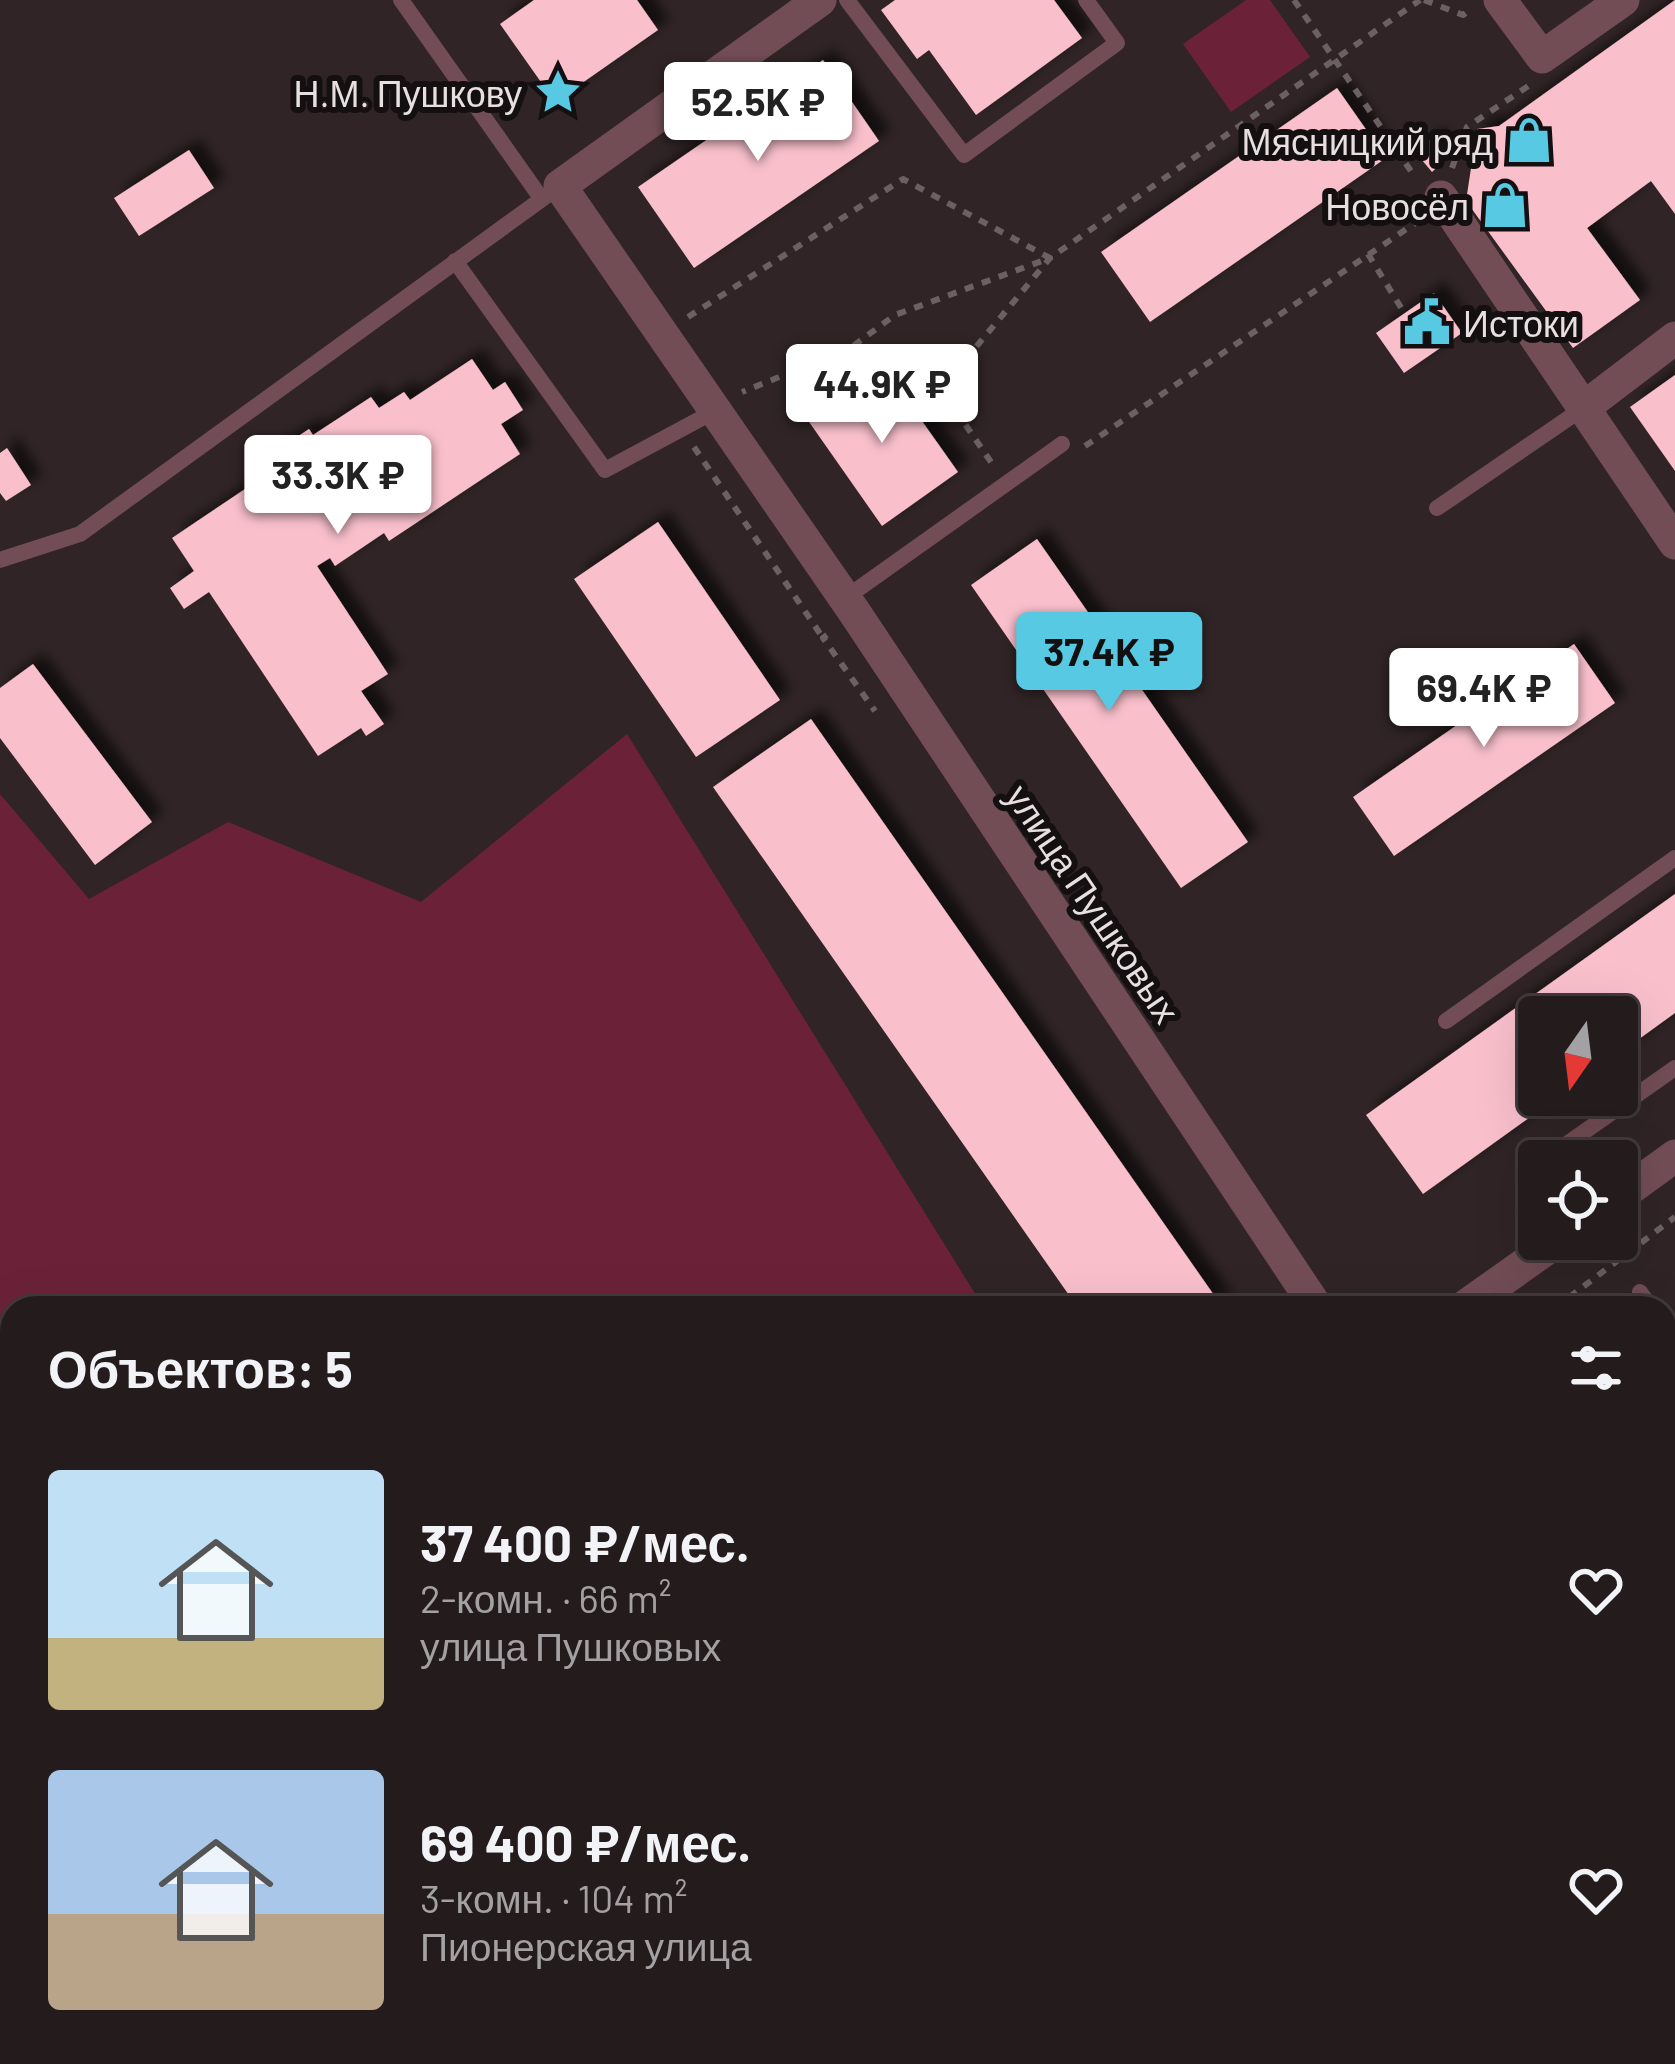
<!DOCTYPE html>
<html lang="ru">
<meta charset="utf-8">
<style>
body{margin:0;font-family:Barlow,sans-serif;background:#302829;color:#f1f3f6;height:100vh;display:flex;flex-direction:column;font-size:45px;white-space:nowrap}
*{box-sizing:border-box;margin:0}
p{font-size:39px;color:#a3a1a3}
.icon{flex:none;width:66px;height:66px;fill:none;stroke:currentColor;stroke-width:2;stroke-linecap:round;stroke-linejoin:round}
.map{position:relative;flex:1;overflow:hidden}
.drawer{position:absolute;left:0px;top:1296px;width:1677px;height:768px;display:flex;flex-direction:column;background:#241b1c;border-radius:36px 36px 0 0;box-shadow:0 12px 48px #0002,0 0 0 3px #41393b}
.drawer>*{flex:none}
.needle{width:78px;rotate:194deg}
.fabs{position:absolute;left:1518px;top:996px;display:grid;gap:24px}
.fabs a{display:grid;place-items:center;width:120px;height:120px;border-radius:12px;background:#241b1c;box-shadow:0 12px 48px #0002,0 0 0 3px #41393b;font-size:60px}
.price{position:absolute;translate:-50% -102px;padding:0 27px;border-radius:12px;background:#fff;color:#222;font-size:39px;line-height:78px;filter:drop-shadow(0 3px 6px #0008)}
.price::after{content:'';position:absolute;left:50%;top:72px;width:36px;height:27px;margin-left:-18px;background:inherit;clip-path:polygon(0 0,100% 0,50% 100%)}
.price.selected{background:#57c9e2;color:#111}
ul{padding:0;list-style:none}
li{display:flex;align-items:center;gap:36px;height:300px;padding:0 48px}
li span{display:grid;place-items:center;flex:none;width:336px;height:240px;border-radius:12px;color:#555}
li>.icon{margin-inline-start:auto}
span .icon{width:144px;height:144px;fill:#fffc;stroke-width:1}
li b{font-size:51px}
h2{display:flex;justify-content:space-between;align-items:center;height:144px;padding:0 48px;font-size:51px}
.map>svg:first-child{display:block}
</style>
<div class="map">
<svg width="1675" height="2064" viewBox="0 0 1675 2064">
<defs>
<filter id="shadow"><feDropShadow dx="11" dy="-11" stdDeviation="6" flood-color="#0009"/></filter>
</defs>
<rect width="100%" height="100%" fill="#302426"/>
<path fill="#6b2238" d="M1246 0H1270L1310 57 1231 112 1183 44Z
M627 734 984 1308H12V2052H202L176 2064H0V794L89 899 228 822 421 902Z
M1665 1713 1675 1716V2064H372L380 2052H1665Z"/>
<path fill="#f9c0cc" filter="url(#shadow)" d="M534 0H637L658 30 555 102 500 24Z
M895 0H1054L1082 38 976 115 929 50 917 59 881 10Z
M1675 0V214L1651 181 1587 228 1640 300 1573 348 1466 201 1477 129 1499 126Z
M823 60 879 141 694 268 638 187Z
M1337 88 1386 158 1150 322 1101 252Z
M1432 138 1448 157 1432 172 1416 153Z
M189 150 214 188 139 236 114 198Z
M1434 293 1462 333 1404 373 1376 333Z
M472 359 493 390 505 382 523 410 501 424 520 454 389 541 384 533 335 566 330 558 317 566 388 674 361 691 384 724 366 736 361 728 318 756 209 592 184 609 170 588 194 571 172 538 266 475 258 463 309 429 313 435 371 397 379 408 404 392 410 400Z
M883 366 958 472 882 526 807 419Z
M1675 375V471L1630 407Z
M7 448 31 485 6 501 0 493V453Z
M658 522 780 700 696 757 574 579Z
M1037 539 1248 842 1181 888 971 585Z
M1574 644 1615 703 1394 856 1353 797Z
M33 664 152 822 95 865 0 738V688Z
M811 719 1223 1308H1078L713 787Z
M1675 894V1013L1617 1055V1017H1539V1095H1561L1423 1194 1366 1115Z
M1665 1590 1675 1593V1653L1665 1650Z
M1665 1783 1675 1786V1907L1666 1935Z
M1588 2052H1629L1663 2063 1584 2064Z"/>
<g fill="none" stroke-linecap="round" stroke-linejoin="round">
<path stroke="#6b6162" stroke-width="6" stroke-dasharray="9 9" stroke-linecap="butt" d="M1294 0 1415 177
M1424 0 1463 15 1467 12
M1452 168 1467 127 1530 85
M1368 254 1405 314
M688 317 903 179 1050 258 895 315 849 349 742 392
M1085 446 1417 222
M694 447 823 638
M991 462 941 389 1050 258 1420 0
M827 635 823 638 875 711
M1555 1308 1675 1217
M293 2064 300 2052
M1193 2064 1196 2052"/>
<path stroke="#724d55" stroke-width="16" d="M401 0 541 198
M847 0 964 155 1117 43 1086 0
M455 261 605 470 715 411
M1437 508 1582 409
M0 560 80 534 560 186
M844 599 1062 444
M1446 1021 1675 858
M1564 1146 1675 1068
M1640 1292 1651 1308
M1665 1328 1675 1342"/>
<path stroke="#724d55" stroke-width="33" d="M820 0 560 186 855 613 1317 1308
M1500 0 1542 57 1623 0
M1441 197 1675 543
M1582 409 1675 338
M1617 1198 1675 1156
M1463 1308 1560 1239
M1665 1525 1675 1528"/>
</g>
<defs>
<symbol id="sight-bare" viewBox="-9 -9 18 18"><path d="M0-6L1.8-2.2L6-1.7L2.9 1.2L3.7 5.4L0 3.3L-3.7 5.4L-2.9 1.2L-6-1.7L-1.8-2.2Z" fill="#57c9e2" stroke="#140f10" stroke-width="2.5" paint-order="stroke"/></symbol>
<symbol id="shop-bare" viewBox="-9 -9 18 18"><path d="M-5-2.5h2.3a2.7 3.5 0 0 1 5.4 0H5L5.5 6h-11ZM-1.5-2.5h3a1.5 2.3 0 0 0-3 0Z" fill="#57c9e2" stroke="#140f10" stroke-width="2.5" paint-order="stroke"/></symbol>
<symbol id="civic-bare" viewBox="-9 -9 18 18"><path d="M-.6-6.5H3V-4.5H.6V-3L4-1V1h2V6H-6V1h2V-1L-.6-3ZM-1.2 2.5V6h2.4V2.5Z" fill="#57c9e2" stroke="#140f10" stroke-width="2.5" paint-order="stroke"/></symbol>
</defs>
<g fill-rule="evenodd">
<use href="#sight-bare" x="525" y="59" width="66" height="66"/>
<use href="#shop-bare" x="1496" y="107" width="66" height="66"/>
<use href="#shop-bare" x="1472" y="172" width="66" height="66"/>
<use href="#civic-bare" x="1394" y="289" width="66" height="66"/>
</g>
<g text-anchor="middle" dominant-baseline="central" stroke-width="12" stroke-linejoin="round" paint-order="stroke">
<g font-size="36" fill="#e7dfe0" stroke="#140f10" text-anchor="end">
<text x="522" y="92">Н.М. Пушкову</text>
<text x="1493" y="140">Мясницкий ряд</text>
<text x="1469" y="205">Новосёл</text>
<text x="1463" y="322" text-anchor="start">Истоки</text>
</g>
<g font-size="36" fill="#e7dfe0" stroke="#140f10">
<text transform="translate(1094 903) rotate(56)">улица Пушковых</text>
</g>
</g>
</svg>
<div class="fabs">
<a><svg class="needle" viewBox="-14 -14 28 28"><path d="M0-13l5 13h-10z" fill="#e53935"/><path d="M0 13l5-13h-10z" fill="#a3a1a3"/></svg></a>
<a><svg class="icon" aria-label="locate" viewBox="0 0 24 24"><circle cx="12" cy="12" r="6"/><path d="M12 2v4M12 18v4M2 12h4M18 12h4"/></svg></a>
</div>
<b class="price" style="left:758px;top:164px">52.5K ₽</b>
<b class="price" style="left:882px;top:446px">44.9K ₽</b>
<b class="price" style="left:338px;top:537px">33.3K ₽</b>
<b class="price selected" style="left:1109px;top:714px">37.4K ₽</b>
<b class="price" style="left:1484px;top:750px">69.4K ₽</b>
<section class="drawer">
<h2>Объектов: 5<svg class="icon" aria-label="filters" viewBox="0 0 24 24"><path d="M4 7h16M4 17h16"/><circle cx="9" cy="7" r="2"/><circle cx="15" cy="17" r="2"/></svg></h2>
<ul>
<li><span style="background:linear-gradient(#bfe0f5 70%,#c2b280 0)"><svg class="icon" aria-label="home" viewBox="0 0 24 24"><path d="M3 11l9-7 9 7M6 9v11h12V9"/></svg></span><div><b>37 400 ₽/мес.</b><p>2-комн. · 66 m²</p><p>улица Пушковых</p></div><svg class="icon" aria-label="heart" viewBox="0 0 24 24"><path d="M12 20l-8-8c-3-5 5-10 8-4 3-6 11-1 8 4z"/></svg></li>
<li><span style="background:linear-gradient(#a9c7e8 60%,#b9a48a 0)"><svg class="icon" aria-label="home" viewBox="0 0 24 24"><path d="M3 11l9-7 9 7M6 9v11h12V9"/></svg></span><div><b>69 400 ₽/мес.</b><p>3-комн. · 104 m²</p><p>Пионерская улица</p></div><svg class="icon" aria-label="heart" viewBox="0 0 24 24"><path d="M12 20l-8-8c-3-5 5-10 8-4 3-6 11-1 8 4z"/></svg></li>
</ul>
</section>
</div>
